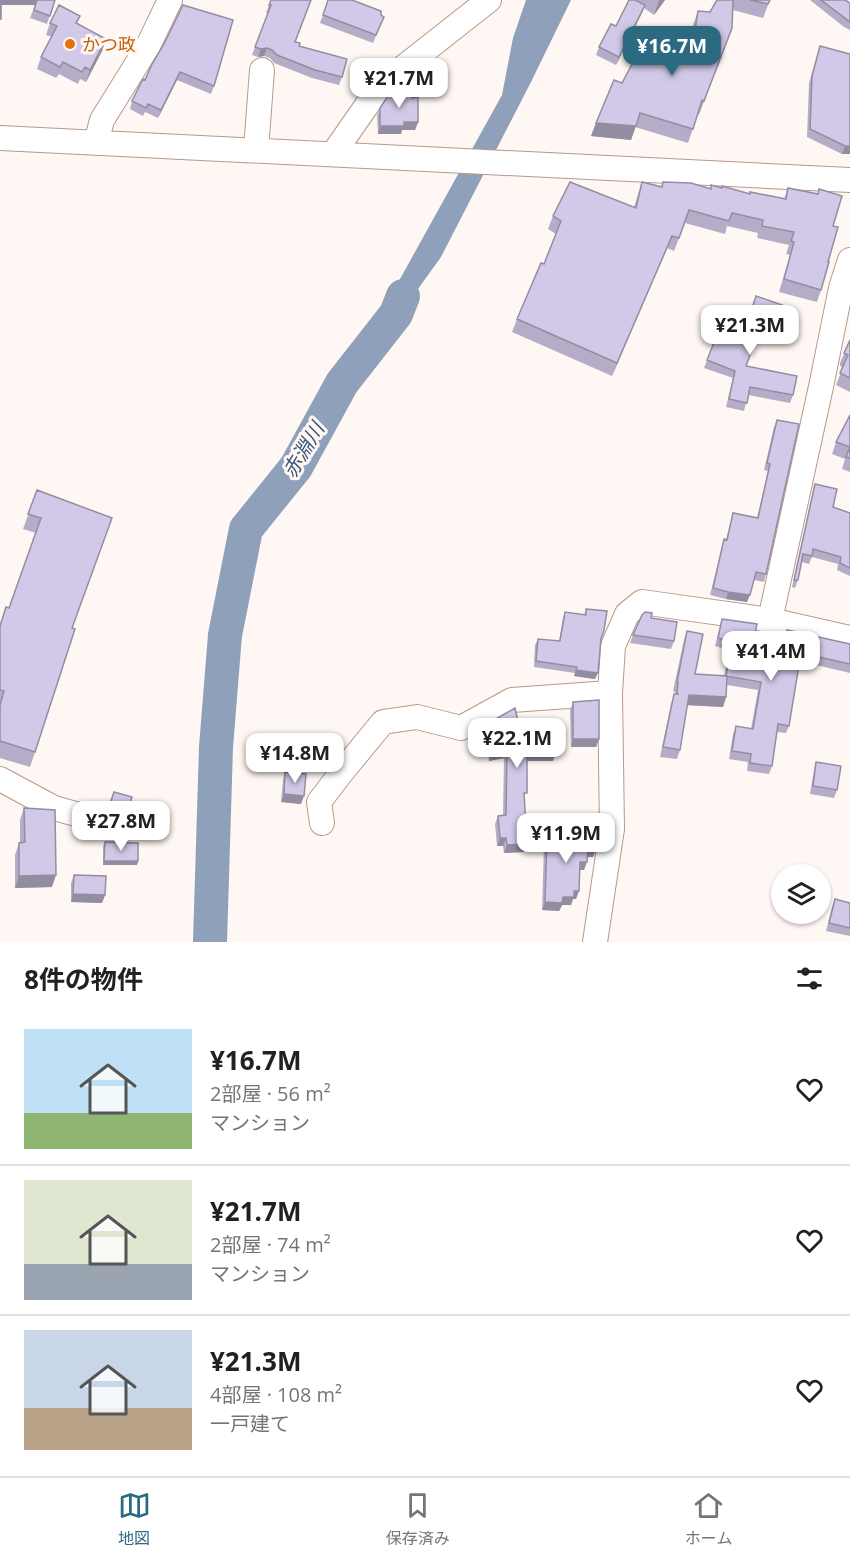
<!DOCTYPE html>
<html lang="ja">
<meta charset="utf-8">
<style>
body{margin:0;font-family:"Open Sans","Noto Sans JP",sans-serif;background:#f2f2f2;color:#202124;height:100vh;display:flex;flex-direction:column;font-size:22px;white-space:nowrap}
*{box-sizing:border-box;margin:0}
p{font-size:20px;color:#757577}
.icon{flex:none;width:33px;height:33px;fill:none;stroke:currentColor;stroke-width:2;stroke-linecap:round;stroke-linejoin:round}
.map{position:relative;height:942px;overflow:hidden}
.side{display:flex;flex-direction:column;background:#fff;flex:1}
.side>*{flex:none}
.fabs{position:absolute;left:771px;top:864px;display:grid;gap:12px}
.fabs a{display:grid;place-items:center;width:60px;height:60px;border-radius:50%;background:#fff;box-shadow:0 2px 4px #0004;font-size:30px}
.price{position:absolute;translate:-50% -51px;padding:0 14px;border-radius:12px;background:#fff;color:#222;font-size:20px;line-height:39px;filter:drop-shadow(0 2px 3px #0008)}
.price::after{content:'';position:absolute;left:50%;top:36px;width:18px;height:14px;margin-left:-9px;background:inherit;clip-path:polygon(0 0,100% 0,50% 100%)}
.price.on{background:#2b6a80;color:#fff}
ul{padding:0;list-style:none}
li{display:flex;align-items:center;gap:18px;height:150px;padding:0 24px}
li+li{border-top:2px solid #e0e0e0}
li span{display:grid;place-items:center;flex:none;width:168px;height:120px;border-radius:0px;color:#555}
li>.icon{margin-inline-start:auto}
span .icon{width:72px;height:72px;fill:#fffc;stroke-width:1}
li b{font-size:26px}
h2{display:flex;justify-content:space-between;align-items:center;height:72px;padding:0 24px;font-size:26px}
.tab-bar{display:flex;justify-content:space-around;align-items:center;height:84px;border-top:2px solid #e0e0e0;background:#fff;font-size:16px;color:#757577}
.tab-bar a{display:grid;justify-items:center;gap:3px}
.tab-bar .on{color:#2b6a80}
.map>svg:first-child{display:block}
</style>
<div class="map">
<svg width="850" height="942" viewBox="0 0 850 942">
<rect width="100%" height="100%" fill="#fef7f3"/>
<path fill="#8fa0ba" d="M526 0H571L531 82 441 257 374 350 395 288 502 95 513 38Z"/>
<g fill="none" stroke-linecap="round" stroke-linejoin="round">
<path stroke="#8fa0ba" stroke-width="34" d="M210 942 216 747 225 635 246 529 296 467 342 383 396 314 403 296"/>
<defs>
<path id="minor" d="M0 138 850 180
M96 143 102 120 148 46 170 0
M256 150 262 70
M333 154 381 85 489 0
M770 620 822 382 841 288 850 260
M0 779 54 808 123 827H157
M322 823 319 802 341 773 383 722 417 717 461 728 512 700 610 693
M595 942 612 829 610 693 613 646 627 614 642 602 770 620 850 638"/>
</defs>
<use href="#minor" stroke="#b79a88" stroke-width="26"/>
<use href="#minor" stroke="#fff" stroke-width="24"/>
</g>
<path fill="#b5adc8" d="M0 0H55L47 24 30 18 35 5H1Z
M271 0 299 46 342 77 339 85 312 78 274 63 270 58 264 56 258 57 252 55 268 13H266Z
M629 0H665L654 15 644 8 616 65 596 55 599 47 616 26Z
M717 0H770L763 18 733 10 732 28 699 115 698 114 688 143 635 127 631 140 591 136 596 123 622 83 668 66 690 46 693 25 698 11 710 12Z
M810 0H847L846 1 850 3V30L844 27Z
M323 15H381L384 17 373 43 320 23Z
M80 16 77 24 106 39 102 51 86 82 80 79 78 84 59 74 56 78 37 69 41 57 52 37 46 35 50 23Z
M164 44 214 86 211 94 177 80 158 118 145 112 143 116 130 109 132 101Z
M820 46 850 154H842L807 137 809 83Z
M412 98 418 122 415 130H402L401 134H378L377 116 380 108Z
M642 182 662 187 710 189 721 188 750 194 784 199 788 188 833 226 828 262 821 290 817 302 779 292 790 255 786 254 789 245 757 238 758 233 727 226 725 234 685 223 674 251 667 248 612 376 512 332 517 319 544 264 556 234 548 229 553 216 634 207Z
M782 305 772 333 760 329 746 366 793 395 790 403 748 395 744 411 726 407 733 378 704 368 719 330 742 339Z
M850 340V392L836 385 843 367 840 366V363Z
M850 415V472L842 469 845 459 832 454 836 442Z
M777 420 766 574 764 582 754 580 747 602 726 599 710 595 724 539 726 540 733 513 757 518 768 471 764 470 774 427Z
M815 484 833 507 850 513V576L837 570 838 564 812 557 809 564 802 562 798 580 795 588 792 587 813 491Z
M37 490 72 628 35 752 30 767 0 758V624L6 607 9 608 36 533 23 529Z
M586 609 601 639 595 679 574 676 575 673 534 667 535 645 538 639 559 641 563 618 565 612 584 615Z
M651 618 674 641 671 649 630 643 633 635Z
M722 619 751 651 781 656 784 638 787 630 850 644V673L799 661 789 726 786 733 777 732 772 766 769 774 747 771 748 762 729 759 733 734 736 726 751 729 758 690 727 685 726 697 723 707 687 705 680 750 677 759 660 757 671 704 675 694V692L673 691 684 640 687 631 695 674 724 676 729 650 715 646Z
M573 702 599 739 596 747H571L570 710Z
M487 724 520 729 555 753 553 761H527L524 799V852L504 853 503 846H497L495 824 498 816 503 815 504 758 489 761 484 732Z
M816 762 837 790 834 798 810 794 814 770Z
M285 772 301 804 281 802 283 780Z
M114 792 132 797 127 813 108 808Z
M24 808 52 887 15 888V855L19 843H20V820Z
M573 832 596 849 593 857H587L584 870H580L576 899H573L571 905H562L559 911 542 910 544 845 547 837 571 838Z
M105 842 138 861 137 865H103V846Z
M74 875 105 895 102 903 71 902V883Z
M835 899 850 903V936L826 931 832 907Z"/>
<path fill="#938da2" d="M0 0H37L35 5H0Z
M660 0H665L654 15 659 1Z
M645 5 642 13 616 65 619 57Z
M106 39 102 51 86 82 90 70Z
M267 48 264 56 258 57 261 49Z
M180 72 177 80 158 118 161 110Z
M404 122H418L415 130H402L401 134H378L380 126Z
M596 123 636 126 631 140 591 136Z
M845 146H850V154H842Z
M672 236 667 248 612 376 617 363Z
M728 592 750 595 747 602 726 599Z
M576 670 598 673 595 679 574 676Z
M689 695 726 697 723 707 685 705Z
M573 739H599L596 747H571Z
M507 750 504 758 489 761 492 753Z
M527 753H555L553 761H524Z
M284 794 304 796 301 804 281 802Z
M500 838H506L503 846H497Z
M527 844 524 852 504 853 507 845Z
M588 849H596L593 857H585Z
M104 861H138L137 865H103Z
M580 862H587L584 870H577Z
M56 875 52 887 15 888 19 876Z
M574 891H579L576 899H573L571 905H562L559 911 542 910 545 902 563 897Z
M73 894 105 895 102 903 71 902Z"/>
<path fill="#d2c9e8" stroke="#938da2" stroke-width="1.5" d="M0 0H1V19H0Z
M37 0H55L50 16 34 10Z
M271 0H311L295 42 300 43 299 46 347 59 342 77 315 70 277 55 272 50 267 48 261 49 255 47 271 5H269Z
M328 0H352L381 11V15L384 17 376 35 323 15Z
M629 0H635L645 5 619 57 599 47 611 24 616 26Z
M717 0H733L732 28 704 101 702 100 693 129 640 113 636 126 596 123 614 80 622 83 639 51 668 66 693 43 698 11 710 12Z
M750 0H770L768 4Z
M821 0H845L850 3V22Z
M59 5 80 16 76 23 106 39 90 70 85 67 82 72 63 62 60 67 41 57 57 26 50 23Z
M183 5 233 20 214 86 180 72 161 110 148 104 146 108 132 101 143 79 145 80 152 64 164 44Z
M820 46 850 54V146H845L810 129 812 76Z
M392 90H412V98L418 97V122H404V126H380V108Z
M570 182 636 208 642 182 662 187 663 182 691 183 711 189V185L722 188V186L750 194V192L786 199 788 188 818 194 819 189 842 196 833 226 838 227 828 262H829L821 290 784 279 794 242 791 241 794 232 762 226 763 220 732 213 729 221 689 210 679 238 672 236 617 363 517 319 541 263 544 264 561 221 553 216Z
M756 296 782 305 775 325 763 321 746 366 797 376 793 395 750 387 747 403 729 399 735 371 707 360 719 330 742 339Z
M850 340V378L840 373 848 355 844 353Z
M850 415V447L836 442Z
M777 420 799 424 766 574 756 572 750 595 728 592 713 588 724 539 727 540 733 513 758 518 770 464 767 463Z
M850 447V458L846 457Z
M815 484 837 489 833 507 850 513V568L840 563 841 557 813 549 812 556 803 554 798 580H794Z
M37 490 112 518 72 628 75 629 35 752 0 741V705L4 691 0 690V626L6 607 9 608 41 518 28 514Z
M586 609 607 611 604 630 601 639 598 673 576 670 577 667 536 661 538 639 560 641 565 612 586 615Z
M645 612 652 613 651 618 677 622 674 641 633 635 642 615Z
M722 619 757 624 751 651 783 656 787 630 850 644V664L801 653 789 726 778 724 772 766 750 763 751 754 732 751 736 726 753 729 761 682 726 676 732 642 718 638Z
M687 631 703 634 695 674 727 676 726 697 689 695 680 750 663 747 674 694H679H677L678 682H677Z
M599 700V739H573V702Z
M515 708 520 729 553 730 555 753H527V793H524L527 844 507 845 506 838H500L498 816 506 815 507 750 492 753 487 724Z
M816 762 841 766 837 790 813 786Z
M285 772 306 774 304 796 284 794Z
M114 792 132 797 128 809 110 804Z
M24 808 55 810 56 875 19 876V843L25 842Z
M573 832H599L596 849H588L587 862H580L579 891H574V897H563L562 903 545 902 547 837 573 838Z
M105 842 138 843V861H104Z
M74 875 106 876 105 895 73 894Z
M835 899 850 903V928L829 923Z"/>
<circle fill="#e8710a" stroke="#fef7f3" stroke-width="2" cx="70" cy="44" r="6"/>
<g text-anchor="middle" dominant-baseline="central" stroke-width="6" stroke-linejoin="round" paint-order="stroke">
<g font-size="18" fill="#c56008" stroke="#fef7f3" text-anchor="start">
<text x="82" y="44">かつ政</text>
</g>
<g font-size="20" font-style="italic" fill="#3a557c" stroke="#fef7f3">
<text transform="translate(303 450) rotate(-59)">赤淵川</text>
</g>
</g>
</svg>
<div class="fabs">
<a><svg class="icon" aria-label="layers" viewBox="0 0 24 24"><path d="M12 4l9 5-9 5-9-5zM3 14l9 5 9-5"/></svg></a>
</div>
<b class="price on" style="left:672px;top:77px">¥16.7M</b>
<b class="price" style="left:399px;top:109px">¥21.7M</b>
<b class="price" style="left:750px;top:356px">¥21.3M</b>
<b class="price" style="left:771px;top:682px">¥41.4M</b>
<b class="price" style="left:517px;top:769px">¥22.1M</b>
<b class="price" style="left:295px;top:784px">¥14.8M</b>
<b class="price" style="left:121px;top:852px">¥27.8M</b>
<b class="price" style="left:566px;top:864px">¥11.9M</b>
</div>
<section class="side">
<h2>8件の物件<svg class="icon" aria-label="filters" viewBox="0 0 24 24"><path d="M4 7h16M4 17h16"/><circle cx="9" cy="7" r="2"/><circle cx="15" cy="17" r="2"/></svg></h2>
<ul>
<li><span style="background:linear-gradient(#bfe0f5 70%,#8fb573 0)"><svg class="icon" aria-label="home" viewBox="0 0 24 24"><path d="M3 11l9-7 9 7M6 9v11h12V9"/></svg></span><div><b>¥16.7M</b><p>2部屋 · 56 m²</p><p>マンション</p></div><svg class="icon" aria-label="heart" viewBox="0 0 24 24"><path d="M12 20l-8-8c-3-5 5-10 8-4 3-6 11-1 8 4z"/></svg></li>
<li><span style="background:linear-gradient(#dfe7d0 70%,#9aa5b1 0)"><svg class="icon" aria-label="home" viewBox="0 0 24 24"><path d="M3 11l9-7 9 7M6 9v11h12V9"/></svg></span><div><b>¥21.7M</b><p>2部屋 · 74 m²</p><p>マンション</p></div><svg class="icon" aria-label="heart" viewBox="0 0 24 24"><path d="M12 20l-8-8c-3-5 5-10 8-4 3-6 11-1 8 4z"/></svg></li>
<li><span style="background:linear-gradient(#c9d6e8 65%,#b9a48a 0)"><svg class="icon" aria-label="home" viewBox="0 0 24 24"><path d="M3 11l9-7 9 7M6 9v11h12V9"/></svg></span><div><b>¥21.3M</b><p>4部屋 · 108 m²</p><p>一戸建て</p></div><svg class="icon" aria-label="heart" viewBox="0 0 24 24"><path d="M12 20l-8-8c-3-5 5-10 8-4 3-6 11-1 8 4z"/></svg></li>
</ul>
</section>
<nav class="tab-bar">
<a class="on"><svg class="icon" aria-label="map" viewBox="0 0 24 24"><path d="M3 6l6-2 6 2 6-2v14l-6 2-6-2-6 2zM9 4v14M15 6v14"/></svg>地図</a>
<a><svg class="icon" aria-label="saved" viewBox="0 0 24 24"><path d="M7 4h10v16l-5-4-5 4z"/></svg>保存済み</a>
<a><svg class="icon" aria-label="home" viewBox="0 0 24 24"><path d="M3 11l9-7 9 7M6 9v11h12V9"/></svg>ホーム</a>
</nav>
